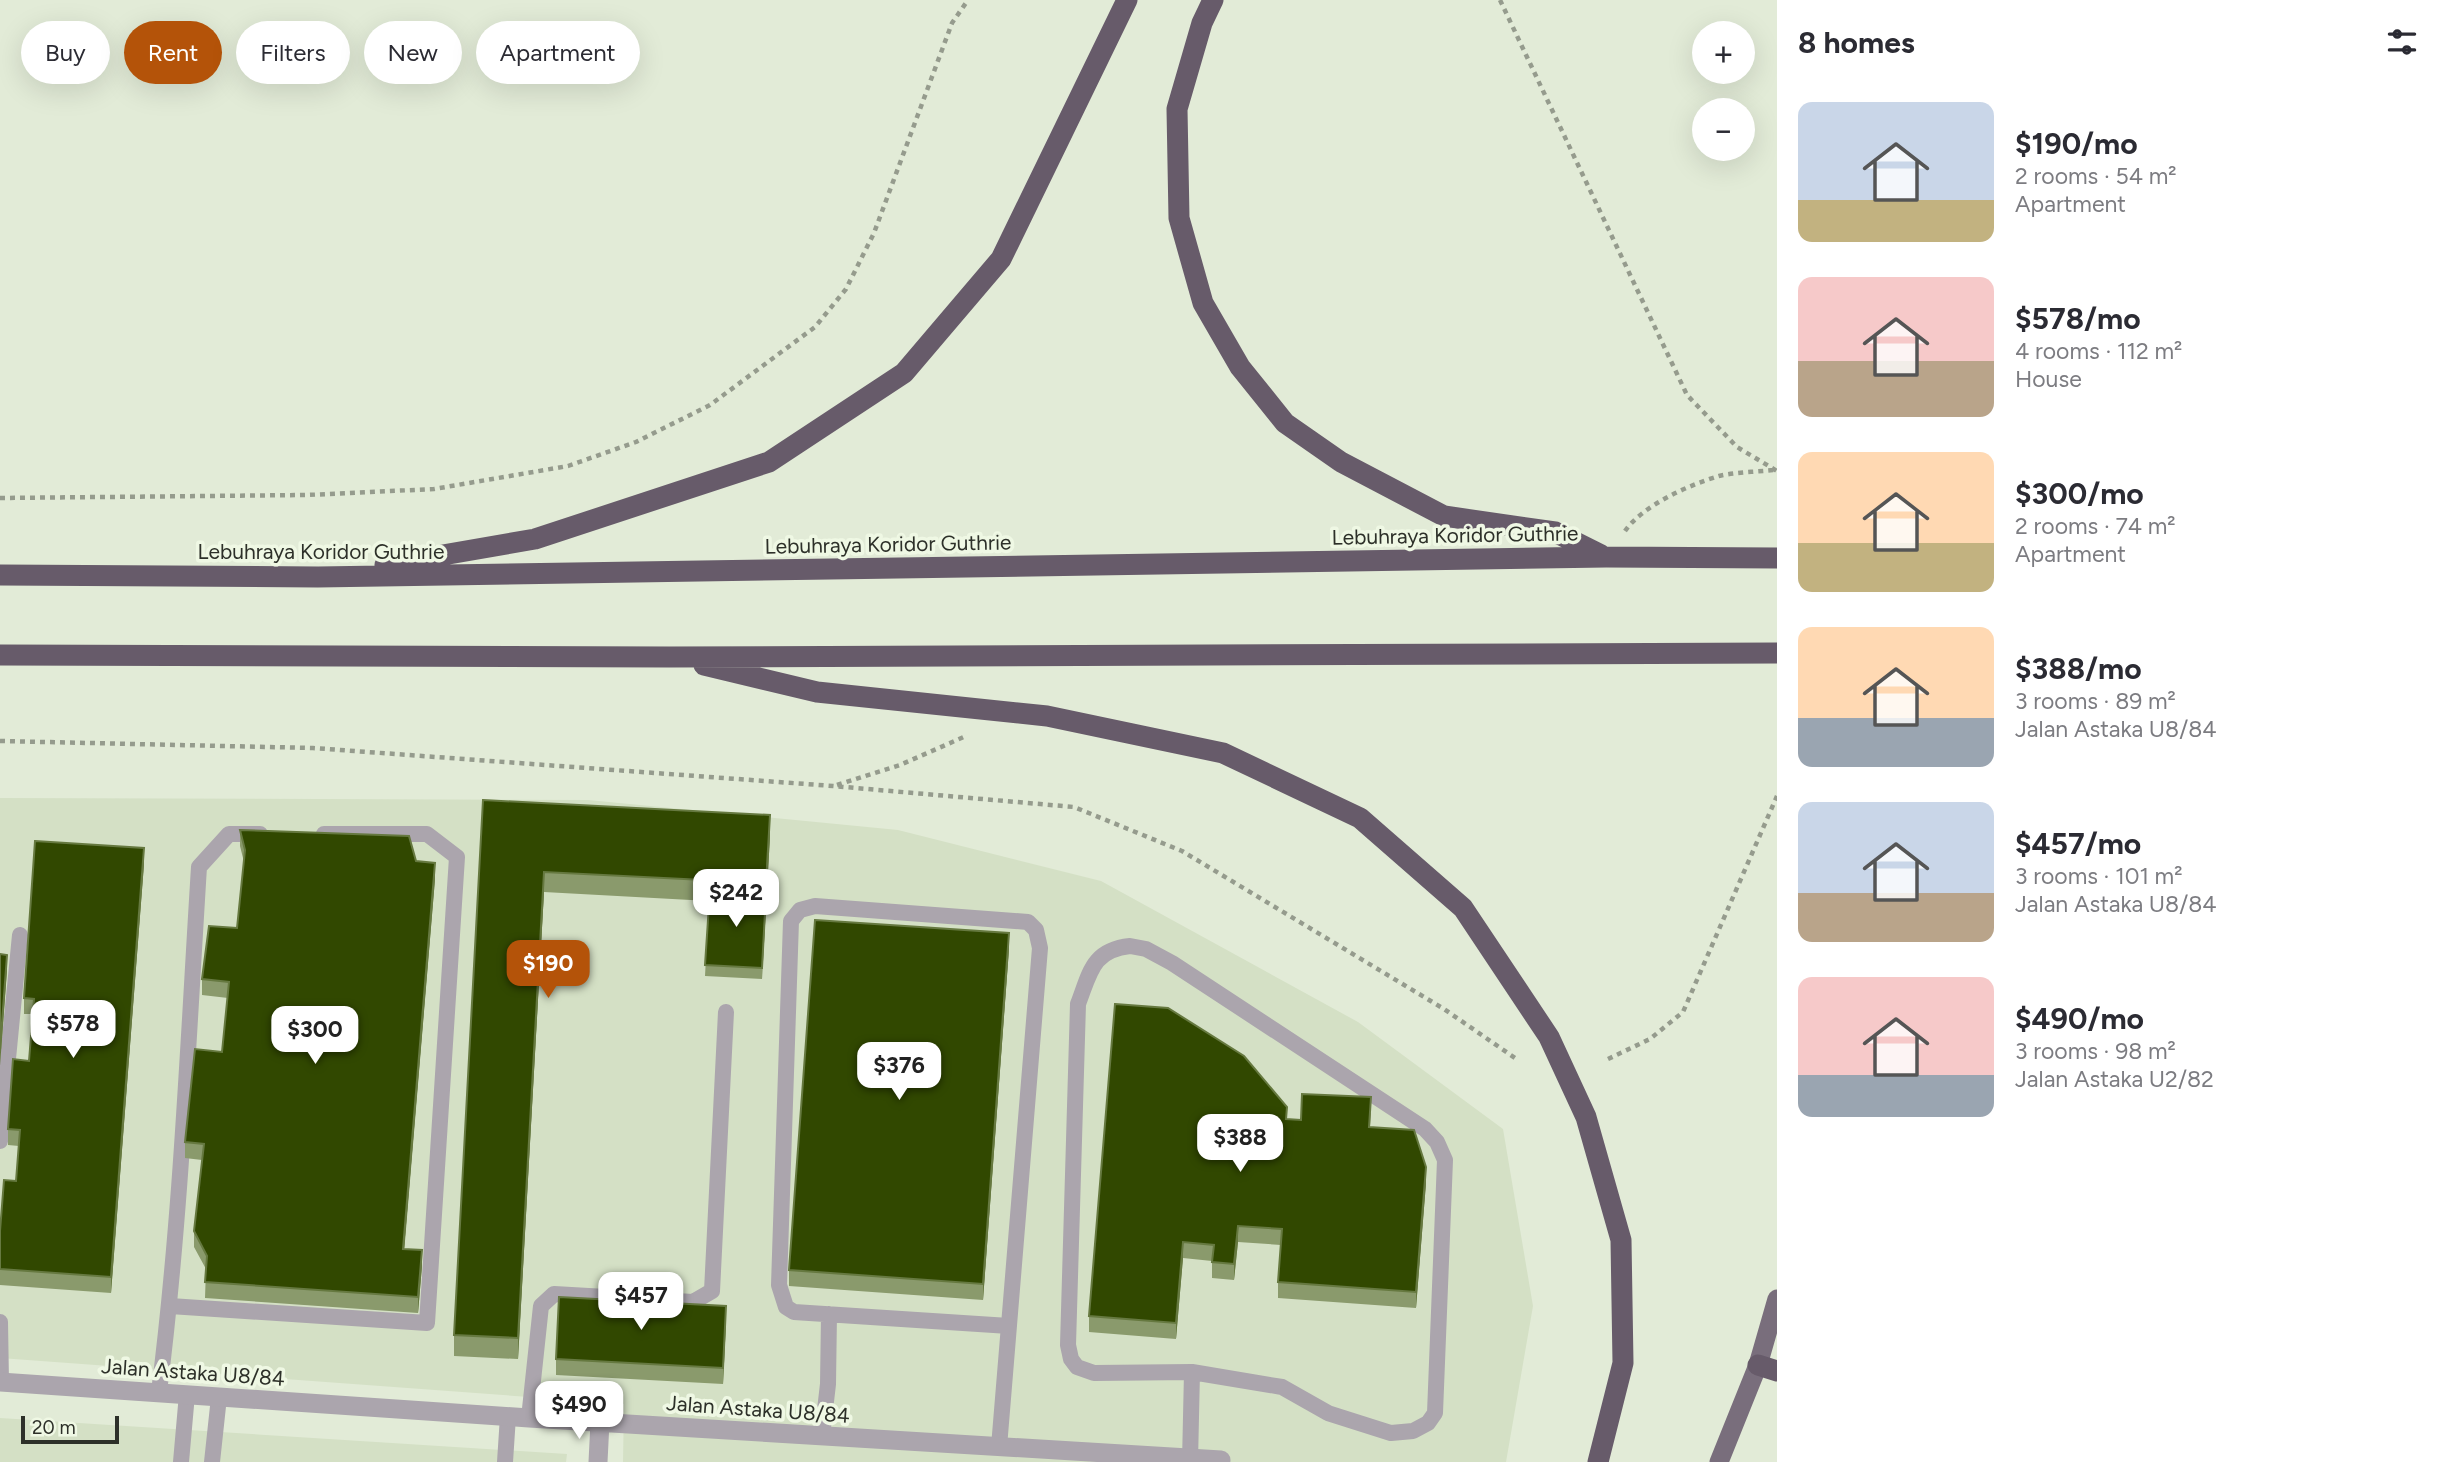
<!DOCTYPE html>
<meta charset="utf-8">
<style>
body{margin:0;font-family:Figtree,sans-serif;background:#f7f7f7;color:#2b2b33;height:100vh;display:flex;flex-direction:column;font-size:26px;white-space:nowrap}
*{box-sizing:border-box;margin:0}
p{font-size:23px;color:#7c7c81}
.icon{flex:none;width:38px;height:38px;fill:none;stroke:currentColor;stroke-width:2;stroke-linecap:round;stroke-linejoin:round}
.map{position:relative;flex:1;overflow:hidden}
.drawer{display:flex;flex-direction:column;background:#fff;width:665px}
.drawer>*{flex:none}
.guide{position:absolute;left:21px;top:21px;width:665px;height:63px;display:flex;gap:14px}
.controls{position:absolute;left:1692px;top:21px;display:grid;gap:14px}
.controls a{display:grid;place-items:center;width:63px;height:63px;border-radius:50%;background:#fff;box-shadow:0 7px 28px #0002;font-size:35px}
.scale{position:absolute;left:21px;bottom:18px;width:98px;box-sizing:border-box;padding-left:7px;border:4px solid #2d3029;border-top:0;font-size:19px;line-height:24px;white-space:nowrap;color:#2d3029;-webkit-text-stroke:5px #eff8e4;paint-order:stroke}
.price{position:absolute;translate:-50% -60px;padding:0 16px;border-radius:14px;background:#fff;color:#222;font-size:23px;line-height:46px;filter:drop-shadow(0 2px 4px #0008)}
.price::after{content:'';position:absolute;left:50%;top:42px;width:21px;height:16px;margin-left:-10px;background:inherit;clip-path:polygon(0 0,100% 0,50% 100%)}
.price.active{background:#b45309;color:#fff}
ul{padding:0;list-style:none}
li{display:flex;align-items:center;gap:21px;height:175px;padding:0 21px}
li span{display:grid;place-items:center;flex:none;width:196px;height:140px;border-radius:14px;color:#555}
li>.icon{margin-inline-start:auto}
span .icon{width:84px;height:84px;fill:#fffc;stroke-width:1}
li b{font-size:30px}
h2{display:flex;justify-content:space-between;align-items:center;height:84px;padding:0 21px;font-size:30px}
.pill{padding:0 24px;border-radius:32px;background:#fff;box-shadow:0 7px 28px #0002;font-size:24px;line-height:63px}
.pill.active{background:#b45309;color:#fff}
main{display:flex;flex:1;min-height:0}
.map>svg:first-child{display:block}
</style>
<main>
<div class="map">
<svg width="1777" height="1462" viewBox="0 0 1777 1462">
<rect width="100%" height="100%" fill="#e2ebd7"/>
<path fill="#d4e0c5" d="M0 798 588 800 898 830 1101 881 1358 1022 1503 1129 1533 1306 1506 1462H623L624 1404 0 1358Z
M0 1418 567 1454 566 1462H0Z"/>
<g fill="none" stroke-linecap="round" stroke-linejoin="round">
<path stroke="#959b8d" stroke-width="4.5" stroke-dasharray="5 5" stroke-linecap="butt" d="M1500 0 1687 395 1737 447 1777 471
M0 498 307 495 434 489 568 466 636 442 710 405 815 327 846 289 874 233 952 23 968 0
M1625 531C1643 505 1689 485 1719 476 1736 472 1756 472 1774 470
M0 741 313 748 833 786 1074 807 1182 851 1444 1009 1515 1058
M837 785 900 765 966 736
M1608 1059 1650 1039 1683 1012 1777 796"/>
<path stroke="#aba5ad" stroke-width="16" d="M1130 946 1146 949 1172 963 1425 1129 1437 1142 1445 1160 1435 1413 1428 1423 1413 1431 1391 1433 1328 1413 1282 1387 1192 1372 1094 1373 1077 1367 1071 1359 1068 1345 1078 1004C1090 973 1092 950 1130 946Z
M0 1141 20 935
M170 1306 427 1323 457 857 427 834H324
M0 1322 1 1382
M159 1392C181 1218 188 1042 199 867L229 834H260
M529 1418 541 1306 554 1294 693 1302 712 1291 726 1012
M822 1436 828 1384 829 1314
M999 1447 1040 948 1036 930 1028 922 815 906 800 910 791 921 779 1285 786 1307 794 1312 1009 1326
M181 1462 187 1394
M212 1462 219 1397
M505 1462 508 1416
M1190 1462 1192 1372"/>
<path stroke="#aba5ad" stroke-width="19" d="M0 1382 529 1418 1221 1460
M598 1462 600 1422"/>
<path stroke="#796e7c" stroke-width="19" d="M1719 1462 1758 1365 1777 1299"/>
<path stroke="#675b6a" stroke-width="21" d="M1213 0 1202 23 1177 109 1179 218 1203 303 1240 367 1285 423 1341 462 1444 516 1555 532 1601 555
M385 565 535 539 769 462 904 373 1001 259 1127 0
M0 575 318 577 1606 557 1777 558
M0 655 669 657 1777 653
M704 665 817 692 1047 716 1223 753 1360 818 1463 908 1549 1037 1586 1117 1621 1240 1623 1363 1598 1462
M1758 1365 1777 1371"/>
</g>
<path fill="#8a9a6c" d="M483 800 770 836 762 979 705 976 709 901 544 892 518 1359 454 1356V1335Z
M240 830 416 861 435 879 404 1249 422 1266 418 1313 205 1298 206 1269 194 1247V1231L202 1160 185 1158V1142L222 1052 228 998 202 995V979L237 928 244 862 240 846Z
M144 864 111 1293 0 1285V1231L16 1181 19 1146 8 1145V1129L29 1061 32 1014H24V998Z
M1009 949 983 1300 789 1286V1270Z
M1371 1113 1370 1127 1426 1183 1416 1308 1278 1298V1282L1281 1245 1238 1242 1234 1280 1212 1278V1261L1183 1258 1176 1339 1089 1332V1316L1287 1119 1301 1120Z
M726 1322 723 1384 556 1375V1359Z"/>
<path fill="#667940" d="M770 815V836L762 979 766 883Z
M144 848V864L111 1293V1277Z
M435 863V879L403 1265V1249Z
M544 872V892L518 1359V1338Z
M1009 933V949L983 1300V1284Z
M7 955V971L0 1066V1050Z
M1426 1167V1183L1416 1308V1292Z
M1238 1226V1242L1234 1280V1264Z
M1183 1242V1258L1176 1339V1323Z
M422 1250V1266L418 1313V1297Z
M726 1306V1322L723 1384V1368Z"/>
<path fill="#314800" stroke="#667940" stroke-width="2" d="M483 800 770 815 766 883 544 872 518 1338 454 1335Z
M240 830 409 836 416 861 435 863 403 1249 422 1250 418 1297 205 1282 207 1256 194 1231 204 1144 185 1142 195 1049 222 1052 229 982 202 979 209 926 237 928 245 850Z
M35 841 144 848 111 1277 0 1269V1231L4 1180 16 1181 20 1130 8 1129 13 1059 29 1061 34 999 24 998Z
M710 890 766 893 762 968 705 965Z
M815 920 1009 933 983 1284 789 1270Z
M0 954 7 955 0 1050Z
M1115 1004 1168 1008 1244 1056 1287 1107 1286 1119 1301 1120 1302 1094 1371 1097 1369 1127 1414 1130 1426 1167 1416 1292 1278 1282 1282 1229 1238 1226 1234 1264 1212 1262 1214 1245 1183 1242 1176 1323 1089 1316Z
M559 1297 726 1306 723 1368 556 1359Z"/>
<g text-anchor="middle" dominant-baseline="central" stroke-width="7" stroke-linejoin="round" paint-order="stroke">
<g font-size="21" fill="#2d3029" stroke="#eff8e4">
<text transform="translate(1455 535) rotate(-1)">Lebuhraya Koridor Guthrie</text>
<text transform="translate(888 544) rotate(-1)">Lebuhraya Koridor Guthrie</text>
<text x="321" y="551">Lebuhraya Koridor Guthrie</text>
<text transform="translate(193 1372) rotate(4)">Jalan Astaka U8/84</text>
<text transform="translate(758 1409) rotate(4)">Jalan Astaka U8/84</text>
</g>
</g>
</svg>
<div class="controls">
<a>+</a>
<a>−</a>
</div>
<div class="scale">20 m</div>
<b class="price" style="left:736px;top:929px">$242</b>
<b class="price active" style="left:548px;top:1000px">$190</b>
<b class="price" style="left:73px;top:1060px">$578</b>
<b class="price" style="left:315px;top:1066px">$300</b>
<b class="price" style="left:899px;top:1102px">$376</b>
<b class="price" style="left:1240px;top:1174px">$388</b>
<b class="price" style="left:641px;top:1332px">$457</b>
<b class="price" style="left:579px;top:1441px">$490</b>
<div class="guide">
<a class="pill">Buy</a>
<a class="pill active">Rent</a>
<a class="pill">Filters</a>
<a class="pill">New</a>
<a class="pill">Apartment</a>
</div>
</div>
<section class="drawer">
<h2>8 homes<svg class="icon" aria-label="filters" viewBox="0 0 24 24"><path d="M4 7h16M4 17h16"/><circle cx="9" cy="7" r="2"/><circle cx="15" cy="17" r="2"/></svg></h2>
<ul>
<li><span style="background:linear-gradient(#c9d6e8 70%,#c2b280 0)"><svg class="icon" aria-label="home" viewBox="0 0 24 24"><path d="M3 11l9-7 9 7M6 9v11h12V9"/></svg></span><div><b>$190/mo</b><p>2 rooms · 54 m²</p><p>Apartment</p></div></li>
<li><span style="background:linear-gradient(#f6c9c9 60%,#b9a48a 0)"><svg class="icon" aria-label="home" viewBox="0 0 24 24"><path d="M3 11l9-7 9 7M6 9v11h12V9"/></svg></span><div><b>$578/mo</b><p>4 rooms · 112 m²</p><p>House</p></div></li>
<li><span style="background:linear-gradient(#ffd9b3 65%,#c2b280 0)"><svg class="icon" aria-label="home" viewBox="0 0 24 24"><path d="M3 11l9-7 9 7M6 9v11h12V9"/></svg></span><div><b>$300/mo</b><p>2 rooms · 74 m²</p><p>Apartment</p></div></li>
<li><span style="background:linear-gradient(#ffd9b3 65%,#9aa5b1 0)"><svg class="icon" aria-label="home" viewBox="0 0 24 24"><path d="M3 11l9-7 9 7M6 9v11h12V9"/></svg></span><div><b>$388/mo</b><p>3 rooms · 89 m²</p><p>Jalan Astaka U8/84</p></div></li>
<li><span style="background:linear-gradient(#c9d6e8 65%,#b9a48a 0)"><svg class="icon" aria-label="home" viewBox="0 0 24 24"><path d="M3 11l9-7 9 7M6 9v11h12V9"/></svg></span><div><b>$457/mo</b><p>3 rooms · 101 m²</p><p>Jalan Astaka U8/84</p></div></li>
<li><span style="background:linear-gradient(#f6c9c9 70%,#9aa5b1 0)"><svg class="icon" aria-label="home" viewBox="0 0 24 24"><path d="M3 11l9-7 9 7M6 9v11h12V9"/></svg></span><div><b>$490/mo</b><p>3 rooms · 98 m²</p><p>Jalan Astaka U2/82</p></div></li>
</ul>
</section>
</main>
